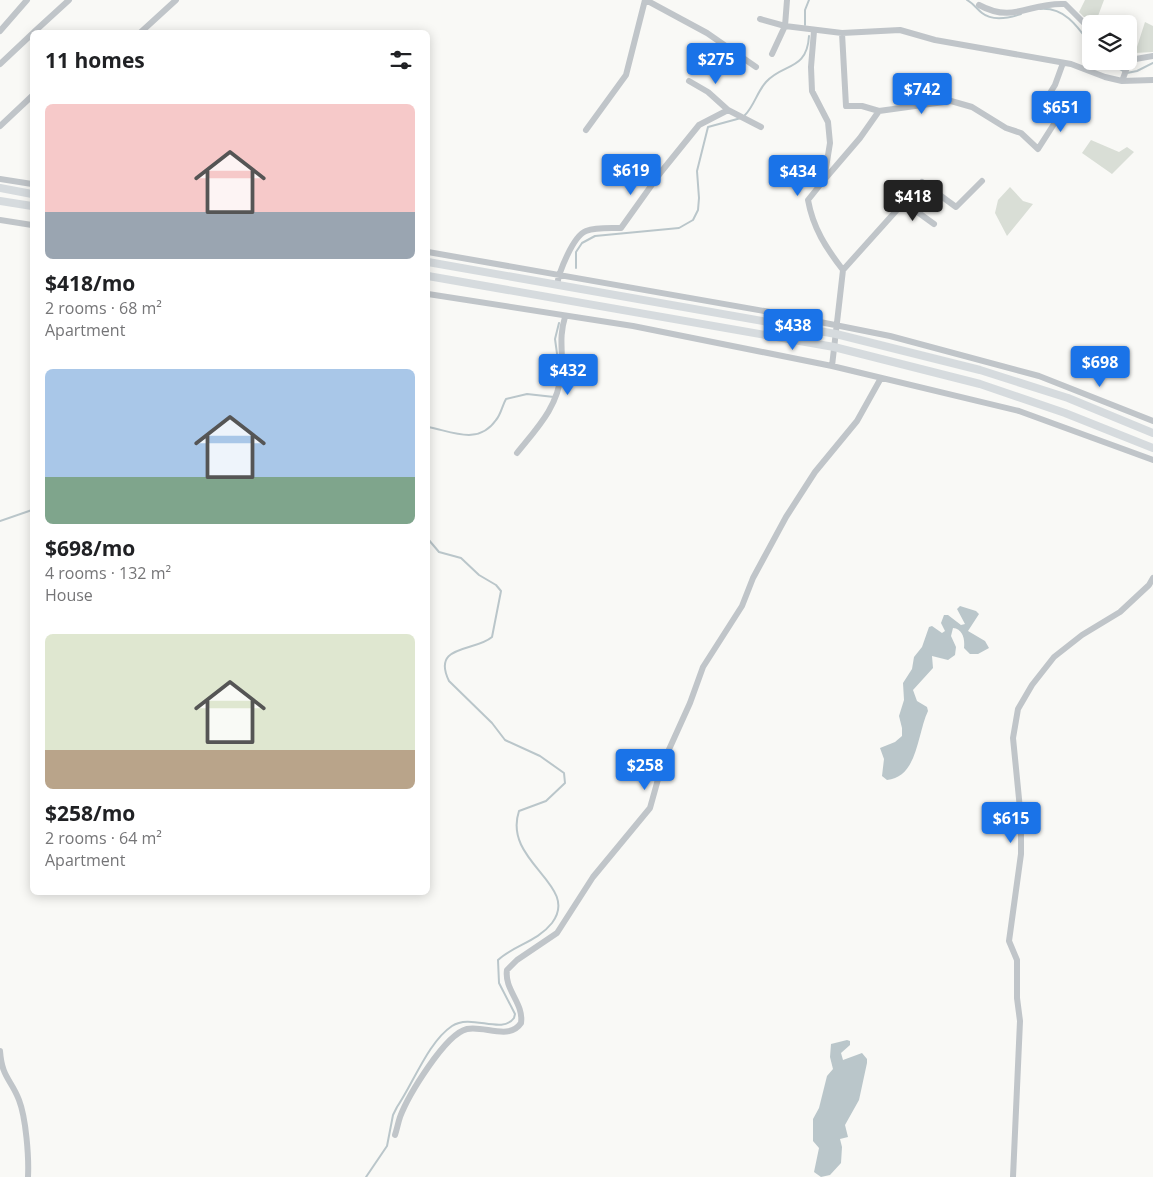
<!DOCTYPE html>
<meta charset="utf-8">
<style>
body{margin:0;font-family:"Open Sans",sans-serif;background:#f2f2f2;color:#202124;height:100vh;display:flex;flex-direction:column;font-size:19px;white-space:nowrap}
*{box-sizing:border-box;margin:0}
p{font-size:16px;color:#757577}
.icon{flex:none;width:28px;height:28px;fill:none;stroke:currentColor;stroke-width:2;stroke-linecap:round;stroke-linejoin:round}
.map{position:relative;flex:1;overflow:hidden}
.panel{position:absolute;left:30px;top:30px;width:400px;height:865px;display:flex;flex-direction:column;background:#fff;border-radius:8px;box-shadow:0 2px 12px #0003}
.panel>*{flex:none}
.buttons{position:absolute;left:1082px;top:15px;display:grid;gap:10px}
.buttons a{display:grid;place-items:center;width:55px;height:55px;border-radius:8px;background:#fff;box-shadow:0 2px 12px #0003;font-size:25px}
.price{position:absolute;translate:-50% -42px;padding:0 11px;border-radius:5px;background:#1a73e8;color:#fff;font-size:16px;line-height:32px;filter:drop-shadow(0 1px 2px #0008)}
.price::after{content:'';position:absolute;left:50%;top:30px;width:15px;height:11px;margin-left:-8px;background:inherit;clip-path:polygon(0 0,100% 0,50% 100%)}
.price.active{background:#222;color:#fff}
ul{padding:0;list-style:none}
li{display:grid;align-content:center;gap:10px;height:265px;padding:0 15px}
li span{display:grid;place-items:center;height:155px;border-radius:8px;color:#555}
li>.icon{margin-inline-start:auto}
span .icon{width:90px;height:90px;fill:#fffc;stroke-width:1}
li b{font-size:21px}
h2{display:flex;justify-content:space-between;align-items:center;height:60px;padding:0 15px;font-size:21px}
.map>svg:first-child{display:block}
</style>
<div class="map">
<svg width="1153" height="1177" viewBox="0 0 1153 1177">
<rect width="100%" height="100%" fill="#f9f9f6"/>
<path fill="#d9ded6" d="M1085 0H1104L1095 24H1091L1079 12Z
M1145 22 1153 26V52L1135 53Z
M1091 140 1119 152 1127 147 1134 152 1112 174 1082 153Z
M1010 187 1023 201 1033 204 1007 236 995 213 998 200Z"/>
<path fill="#bac6ca" d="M960 606 976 611 979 614 968 631 985 641 989 648 978 654H970L964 648C965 639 963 629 953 628L951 636 956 647 955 655 948 660 932 656 933 668 913 690 917 701 927 707 928 711C917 734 918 777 887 780L882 776 884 759 880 748 895 742 902 736V728L899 716 904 700 903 683 912 669 914 657 922 647 929 627 932 626 942 633 945 631 941 623 944 615H948L961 625 965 624 957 609Z
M847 1040 850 1041V1045L841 1053 843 1060 862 1053 867 1059V1063L859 1100 845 1125 848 1137 840 1139 842 1147 841 1163 830 1175 821 1177 814 1172 819 1148 813 1141V1119L819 1108 827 1076 833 1069 830 1057 831 1044Z"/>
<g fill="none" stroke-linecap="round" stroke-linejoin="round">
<path stroke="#bac6ca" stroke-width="2" d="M967 0C974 4 977 9 982 13 992 21 1009 18 1021 14
M1040 9C1065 7 1078 27 1091 45
M805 25V10L809 0
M1105 61 1123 71
M1127 73 1137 71 1153 63
M745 115C754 106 757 92 766 82 783 63 807 71 809 36
M576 268V252L582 243 595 236 679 228 693 220 698 210 699 198 697 171 708 127 741 118
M559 323 555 339 559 368
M428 427C451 431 478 446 496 420 501 414 502 406 506 399L527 394 554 397
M0 521 32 510
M366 1177 387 1146 393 1115 397 1107C413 1084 428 1042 452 1026 471 1013 502 1035 514 1018L515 1014 499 983 498 960C514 945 537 942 552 923 581 885 502 862 519 811L546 801 565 783 564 773 540 756 505 740 492 723 449 681C431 644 475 652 492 637L501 591 496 585 479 575 461 558 439 552 428 539"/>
<path stroke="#c0c5c9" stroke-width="6" d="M646 0 707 33 756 67
M979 5C1014 24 1029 2 1065 4L1091 30
M760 19 785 26 842 33 900 30 935 40 1071 64 1105 77 1122 81 1153 80
M0 31 27 0
M814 31 811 67 812 91 828 122 830 143 824 180 808 200C813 228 826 248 843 270L832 366
M34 32 69 0
M141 32 176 0
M842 33 846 106H862L879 111
M772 54 785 26 787 0
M0 64 32 34
M689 81 708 92 728 110 761 127
M1122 81 1130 60 1153 56
M0 126 32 96
M586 130 626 75 645 0
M0 179 32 184
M824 180 860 138 879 111 951 101 972 107 1006 128 1021 133 1038 149 1061 113 1060 110 1045 101 1055 85 1063 63
M905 203 934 224
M0 220 32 225
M428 252 770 312 890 336 1039 376 1153 421
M843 270 922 182 956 207 982 181
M557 285C559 272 573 236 586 231 596 227 610 228 621 228L661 172 699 125 728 110
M428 294 633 326 832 366 1019 411 1153 460
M517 453C537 428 558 407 561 374 564 352 558 340 565 317
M0 1051C2 1078 11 1079 19 1100 26 1118 29 1157 28 1177
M395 1135C397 1129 398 1123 400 1117 408 1096 445 1034 467 1029 484 1025 509 1041 521 1023 524 1003 504 990 507 970L517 960 557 933 593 877 650 808 662 765 690 703 703 667 742 606 753 578 786 517 815 472 857 421 881 378
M1013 1177 1020 1021 1017 998V960L1009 941 1021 854V819L1013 738 1018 709 1032 685 1054 657 1082 635 1120 612 1149 585 1153 578"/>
<path stroke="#d6dbde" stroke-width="8" d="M0 188 32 194
M0 201 32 206
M428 262 836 334 980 370 1068 398 1153 433
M428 276 834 347 980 384 1065 413 1153 448"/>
</g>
</svg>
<div class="buttons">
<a><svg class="icon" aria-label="layers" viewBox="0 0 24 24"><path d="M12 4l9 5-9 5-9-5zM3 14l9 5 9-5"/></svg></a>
</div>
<b class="price" style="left:716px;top:85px">$275</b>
<b class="price" style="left:922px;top:115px">$742</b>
<b class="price" style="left:1061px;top:133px">$651</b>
<b class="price" style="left:631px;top:196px">$619</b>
<b class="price" style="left:798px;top:197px">$434</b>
<b class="price active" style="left:913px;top:222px">$418</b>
<b class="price" style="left:793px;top:351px">$438</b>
<b class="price" style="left:1100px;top:388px">$698</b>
<b class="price" style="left:568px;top:396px">$432</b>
<b class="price" style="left:645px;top:791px">$258</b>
<b class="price" style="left:1011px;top:844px">$615</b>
<section class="panel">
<h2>11 homes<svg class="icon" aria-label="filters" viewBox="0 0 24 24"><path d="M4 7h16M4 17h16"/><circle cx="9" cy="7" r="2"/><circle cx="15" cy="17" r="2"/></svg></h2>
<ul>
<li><span style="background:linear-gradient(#f6c9c9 70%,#9aa5b1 0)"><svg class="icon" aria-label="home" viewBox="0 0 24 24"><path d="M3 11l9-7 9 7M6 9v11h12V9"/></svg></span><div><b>$418/mo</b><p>2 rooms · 68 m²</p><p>Apartment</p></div></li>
<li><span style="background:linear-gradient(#a9c7e8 70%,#7fa58c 0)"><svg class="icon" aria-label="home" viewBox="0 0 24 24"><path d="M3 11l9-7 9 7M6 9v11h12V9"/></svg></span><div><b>$698/mo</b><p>4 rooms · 132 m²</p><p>House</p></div></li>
<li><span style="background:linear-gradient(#dfe7d0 75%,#b9a48a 0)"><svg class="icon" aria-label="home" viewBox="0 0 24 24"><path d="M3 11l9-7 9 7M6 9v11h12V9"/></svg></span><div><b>$258/mo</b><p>2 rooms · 64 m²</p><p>Apartment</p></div></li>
</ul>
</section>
</div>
